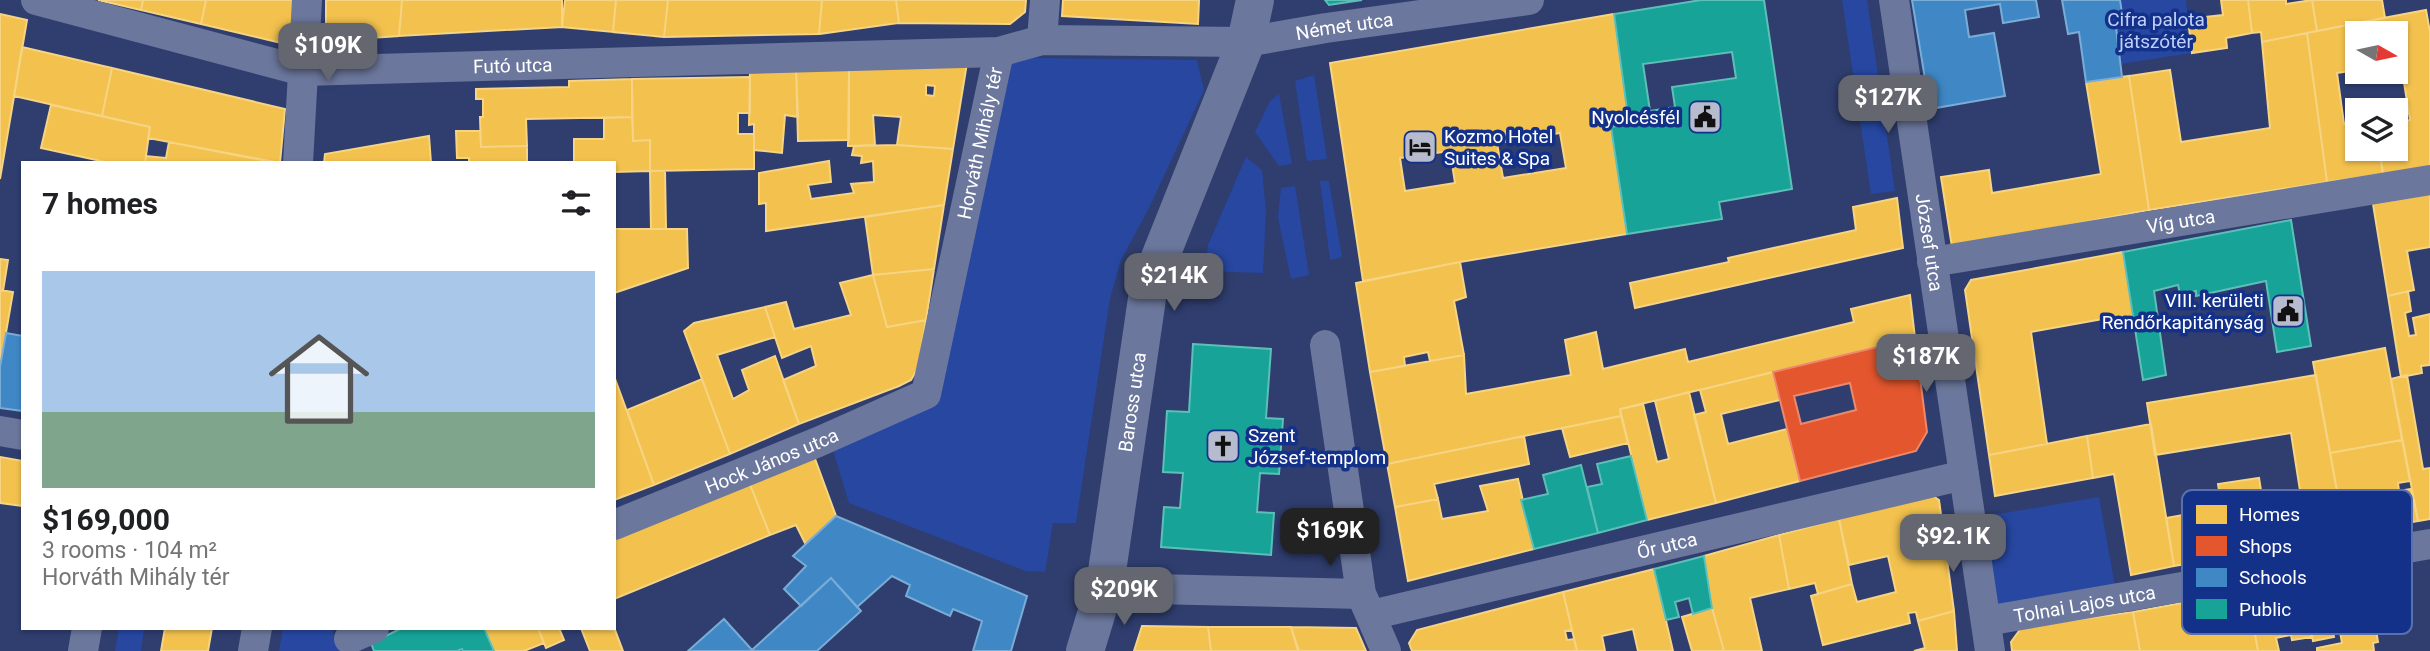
<!DOCTYPE html>
<meta charset="utf-8">
<style>
body{margin:0;font-family:Roboto,sans-serif;background:#f6f6f6;color:#202124;height:100vh;display:flex;flex-direction:column;font-size:26px;white-space:nowrap}
*{box-sizing:border-box;margin:0}
p{font-size:23px;color:#757577}
.icon{flex:none;width:38px;height:38px;fill:none;stroke:currentColor;stroke-width:2;stroke-linecap:round;stroke-linejoin:round}
.map{position:relative;flex:1;overflow:hidden}
.details{position:absolute;left:21px;top:161px;width:595px;height:469px;display:flex;flex-direction:column;background:#fff;border-radius:0px;box-shadow:0 2px 5px #0004}
.details>*{flex:none}
.needle{width:46px;rotate:99deg}
.fabs{position:absolute;left:2345px;top:21px;display:grid;gap:14px}
.fabs a{display:grid;place-items:center;width:63px;height:63px;border-radius:0px;background:#fff;box-shadow:0 2px 5px #0004;font-size:35px}
.price{position:absolute;translate:-50% -60px;padding:0 16px;border-radius:14px;background:#646670;color:#fff;font-size:23px;line-height:46px;filter:drop-shadow(0 2px 4px #0008)}
.price::after{content:'';position:absolute;left:50%;top:42px;width:21px;height:16px;margin-left:-10px;background:inherit;clip-path:polygon(0 0,100% 0,50% 100%)}
.price.active{background:#222;color:#fff}
ul{padding:0;list-style:none}
li{display:grid;align-content:center;gap:14px;height:371px;padding:0 21px}
li span{display:grid;place-items:center;height:217px;border-radius:0px;color:#555}
li>.icon{margin-inline-start:auto}
span .icon{width:126px;height:126px;fill:#fffc;stroke-width:1}
li b{font-size:30px}
h2{display:flex;justify-content:space-between;align-items:center;height:84px;padding:0 21px;font-size:30px}
.map>svg:first-child{display:block}
</style>
<div class="map">
<svg width="2430" height="651" viewBox="0 0 2430 651">
<rect width="100%" height="100%" fill="#2f3e6f"/>
<path fill="#2747a1" d="M1842 0H1867L1895 191 1871 194Z
M2120 0H2186L2192 53 2120 64 2116 27 2124 26Z
M1031 58 1197 60 1204 90 1149 208 1121 260 1110 298 1076 523H1053L1045 572 1026 571 849 503 833 450 921 412 1003 62Z
M1314 75 1327 159 1307 161 1295 81Z
M1279 94 1292 164 1279 166 1255 132 1270 101Z
M1246 157 1262 170 1266 211 1263 273 1204 271 1208 245Z
M1320 181H1329L1342 257 1330 260Z
M1295 186 1309 275 1291 279 1278 218 1281 188Z
M2099 497 2117 597 1986 621 1970 519Z
M119 628H144L141 651H115Z
M283 628H331L340 651H279Z"/>
<path fill="#f2c14e" stroke="#f6d483" stroke-width="2" fill-rule="evenodd" d="M98 0H143L141 10Z
M143 0H206L201 24 141 10Z
M206 0H294L293 37 281 43 201 24Z
M326 0H402L399 36 326 41Z
M402 0H562V27L399 36Z
M565 0H616L613 32 562 27Z
M616 0H668L664 37 613 32Z
M668 0H822L819 34 664 37Z
M822 0H896L899 23 819 34Z
M896 0H1026L1025 12 1010 24 899 23Z
M1063 0H1199L1198 24 1062 16Z
M2221 0H2248L2252 33 2226 38 2227 48 2192 53 2188 19 2223 15Z
M2248 0H2286V4L2312 0 2317 31 2262 42 2261 32 2252 33Z
M2312 0H2382L2385 18 2317 31Z
M2426 10 2430 32V167L2383 174 2379 149H2396V123L2410 120 2399 51H2396V33H2369L2367 21Z
M0 14 27 20 0 179Z
M1614 14 1629 124 1611 127 1627 234 1460 262 1363 281 1330 63ZM1560 133 1566 168 1503 178 1497 143ZM1450 151 1455 183 1405 191 1400 158Z
M2367 21 2369 33H2357V70L2337 73 2344 124 2357 122V149H2379L2383 174 2327 182 2307 33Z
M2307 33 2327 182 2149 210 2129 76 2170 70 2181 142 2270 128 2262 42Z
M22 47 112 68 102 116 14 96Z
M967 63 953 149 897 145 901 117 873 115 875 145 848 146 849 67ZM926 85 935 86 934 96 926 95Z
M849 67V140L798 141 796 69Z
M112 68 285 109 280 163 148 138 150 127 102 116Z
M796 69 798 117 785 115 782 153 754 150V124L749 125 750 70Z
M2129 76 2149 210 1952 247 1941 177 1989 170 1992 193 2101 174 2086 82Z
M750 77V113H738V134H754V169L650 171V140L633 141 632 79Z
M632 79V117L526 119 527 146 481 147 480 117H483V99H476V89L569 87V81Z
M51 105 150 127 145 163H110L41 148Z
M632 117 633 141 650 140V171L614 172V163H574V139H604V118Z
M456 131H480L481 147 527 146V163H469V158H457Z
M429 136 431 163H324L325 154Z
M169 142 277 163H145L146 156 166 158Z
M897 145 953 149 944 205 766 231V203L759 204V173L829 161 831 182 808 185 811 199 854 193 851 184 874 182 873 161 861 163 862 156 852 155 854 146Z
M650 171H665L666 229H651Z
M2430 194V247L2407 251 2414 290 2388 296 2373 204Z
M1897 198 1903 248 1635 308 1630 283 1729 262 1728 258 1856 230 1853 207Z
M944 205 934 269 873 275 865 217Z
M614 229H687L688 268 614 293Z
M2123 252 2135 326 2116 330 2114 317 2031 332 2047 444 1989 455 1965 290 1971 280Z
M0 259 8 260 3 291 0 290Z
M1460 262 1466 297 1454 301 1464 355 1430 361 1428 352 1404 357 1405 366 1370 372 1356 283Z
M934 269 926 320 887 327 873 275Z
M873 275 887 327 926 320 918 368 911 380 899 386 799 424 783 380 816 366 811 346 782 358 765 307 786 302 794 329 851 315 840 283Z
M0 290 13 292 0 367Z
M2408 291 2411 311 2405 313 2409 336 2416 335 2413 318 2430 314V365L2421 366 2422 373 2401 377 2388 296Z
M1910 295 1915 338 1620 409 1621 416 1387 464 1370 372 1464 355 1466 394 1571 375 1565 340 1596 332 1603 369 1685 349 1688 362 1854 322 1851 309Z
M765 307 775 337 717 355 733 399 749 390 742 370 775 356 799 424 730 454 684 331 694 323Z
M2385 348 2402 440 2330 453 2313 362Z
M1773 372 1780 400 1721 414 1728 444 1787 429 1800 481 1716 503 1694 415 1706 412 1700 390Z
M2316 375 2345 535 2174 566 2166 518 2222 508 2218 484 2259 478 2263 503 2301 497 2291 433 2155 455 2147 403Z
M2407 375 2423 469 2430 468V519L2418 521 2391 379Z
M614 376 654 485 614 500Z
M702 379 730 454 654 485 627 410Z
M1689 392 1716 503 1647 520 1620 409 1643 404 1657 462 1669 459 1655 401Z
M1621 416 1628 443 1570 457 1562 428Z
M2151 424 2174 566 2131 575 2114 474 2093 478 2087 436Z
M1524 436 1529 464 1434 484 1438 499 1395 507 1387 464Z
M2087 436 2093 478 1995 496 1989 455Z
M2402 440 2410 481 2398 483 2399 491 2411 489 2418 521 2345 535 2330 453Z
M814 456 836 516 806 545 796 525 770 535 749 482Z
M0 457 23 461V506L0 503Z
M1518 479 1534 549 1408 581 1395 507 1438 499 1442 519 1488 511 1480 486Z
M749 482 770 535 614 599V537Z
M1930 494 1939 500 1954 611 1918 621 1916 612 1908 613 1910 623 1823 645 1811 596 1852 584 1857 602 1896 592 1888 556 1849 565 1839 519Z
M1839 519 1852 584 1818 594 1815 583 1789 589 1779 535Z
M1779 535 1789 589 1750 598 1762 651H1724L1712 608 1704 556Z
M1654 569 1673 651H1638L1633 629 1602 636 1605 651H1577L1563 592Z
M2365 570 2370 597 2364 599 2366 606 2372 605 2378 642 2373 643 2374 651H2317V648L2342 643 2338 620 2331 621 2334 637 2313 641 2302 581Z
M2302 581 2312 637 2292 640 2291 635 2276 638 2279 651H2258L2247 591Z
M2247 591 2258 651H2140L2133 612Z
M1563 592 1572 630 1565 631 1567 640 1574 639 1577 651H1412L1409 643 1417 630Z
M1712 608 1724 651H1692L1682 617Z
M1954 611 1957 651H1914L1925 648 1918 621Z
M2133 612 2140 651H2012L2011 642 2022 627Z
M1142 626 1208 627 1211 651H1134Z
M1208 627H1291L1298 651H1211Z
M1291 627 1356 628 1366 651H1299Z
M165 628H212L208 651H161Z
M484 628H538L544 643 524 651H494Z
M538 628H559L564 640 546 648Z
M581 628 615 630 623 651H590Z"/>
<path fill="#e4572e" stroke="#ec896d" stroke-width="2" fill-rule="evenodd" d="M1915 338 1927 432 1916 451 1800 481 1773 372ZM1850 383 1856 410 1801 424 1794 396Z"/>
<path fill="#3f88c5" stroke="#79acd6" stroke-width="2" d="M1912 0H2036L2039 17 2003 23 2000 4 1965 10 1969 37 1994 33 2005 96 1930 109Z
M2062 0H2120L2124 26 2116 27 2122 77 2086 82 2079 32 2068 34Z
M6 333 23 336V411L0 408V367Z
M836 516 1027 596 1011 651H973L982 621 953 609 950 616 906 596 910 585 892 576 857 607 831 578 801 606 784 589 806 566 793 556Z
M831 578 861 611 817 651H688L724 619 752 650Z"/>
<path fill="#17a398" stroke="#5dbfb7" stroke-width="2" fill-rule="evenodd" d="M1325 0H1362L1329 5Z
M1701 0H1764L1792 189 1719 202 1722 219 1627 234 1611 127 1629 124 1614 14ZM1732 52 1736 78 1672 87 1675 107 1650 111 1643 64Z
M2291 220 2311 346 2277 352 2266 281 2196 296V291L2180 294 2178 285 2154 291 2166 375 2143 380 2123 252Z
M1193 344 1271 349 1266 418 1283 419 1279 474 1260 473 1257 512 1274 513 1271 555 1161 547 1164 507 1180 508 1183 473 1163 472 1167 411 1189 412Z
M1631 456 1647 520 1598 533 1587 487 1602 484 1597 464Z
M1581 465 1598 533 1534 549 1521 500 1548 494 1543 475Z
M1704 556 1712 608 1693 614 1689 598 1675 602 1679 617 1666 620 1654 569Z
M402 628H484L494 651H463L462 649 457 651H374L371 643Z"/>
<g fill="none" stroke-linecap="round" stroke-linejoin="round">
<g stroke="#6b779c" stroke-width="30">
<path id="s1" d="M36 0 303 71 999 52 1042 40 1246 42 1326 28 1529 0"/>
<path id="s2" d="M1894 0 1990 651"/>
<path d="M1042 40 1045 0"/>
<path d="M298 163 307 0"/>
<path id="s3" d="M1932 262 2430 180"/>
<path d="M0 431 23 435"/>
<path id="s4" d="M614 525 818 442 926 394 999 52"/>
<path d="M1105 585 1153 589 1361 594 1325 345"/>
<path d="M1363 598 1386 651"/>
<path id="s5" d="M1371 615 1964 475"/>
<path id="s6" d="M1986 621 2430 544"/>
<path d="M349 639 374 628"/>
<path d="M83 651 87 628"/>
<path d="M253 651 257 628"/>
</g>
<path stroke="#6b779c" stroke-width="38" id="s7" d="M1085 651 1105 585 1149 285 1246 42 1255 0"/>
</g>
<defs>
<symbol id="civic-square" viewBox="-11 -11 22 22"><rect x="-9" y="-9" width="18" height="18" rx="4" fill="#b6bbcd" stroke="#14318a"/><path d="M-.6-6.5H3V-4.5H.6V-3L4-1V1h2V6H-6V1h2V-1L-.6-3ZM-1.2 2.5V6h2.4V2.5Z" fill="#111"/></symbol>
<symbol id="hotel-square" viewBox="-11 -11 22 22"><rect x="-9" y="-9" width="18" height="18" rx="4" fill="#b6bbcd" stroke="#14318a"/><path d="M-6-4.5h1.5V1H6V5H4.5V3h-9V5H-6ZM-4 0a1.8 1.8 0 1 1 3.6 0ZM.5 0V-2.5h3Q6-2.5 6 0Z" fill="#111"/></symbol>
<symbol id="church-square" viewBox="-11 -11 22 22"><rect x="-9" y="-9" width="18" height="18" rx="4" fill="#b6bbcd" stroke="#14318a"/><path d="M-1.2-6h2.4v3.5h3.3v2.4h-3.3V6h-2.4V-.1h-3.3v-2.4h3.3Z" fill="#111"/></symbol>
</defs>
<g fill-rule="evenodd">
<use href="#civic-square" x="1686" y="98" width="38" height="38"/>
<use href="#hotel-square" x="1401" y="128" width="38" height="38"/>
<use href="#civic-square" x="2269" y="292" width="38" height="38"/>
<use href="#church-square" x="1204" y="427" width="38" height="38"/>
</g>
<g text-anchor="middle" dominant-baseline="central" stroke-width="7" stroke-linejoin="round" paint-order="stroke">
<g font-size="19" fill="#c1d0fb" stroke="#14318a">
<text x="2156" y="19">Cifra palota<tspan x="2156" dy="22">játszótér</tspan></text>
</g>
<g font-size="19" fill="#fff" stroke="#14318a">
<text stroke="none"><textPath href="#s1" startOffset="1321">Német utca</textPath></text>
<text stroke="none"><textPath href="#s1" startOffset="486">Futó utca</textPath></text>
<text stroke="none"><textPath href="#s4" startOffset="595">Horváth Mihály tér</textPath></text>
<text stroke="none"><textPath href="#s3" startOffset="252">Víg utca</textPath></text>
<text stroke="none"><textPath href="#s2" startOffset="245">József utca</textPath></text>
<text stroke="none"><textPath href="#s7" startOffset="254">Baross utca</textPath></text>
<text stroke="none"><textPath href="#s4" startOffset="170">Hock János utca</textPath></text>
<text stroke="none"><textPath href="#s5" startOffset="304">Őr utca</textPath></text>
<text stroke="none"><textPath href="#s6" startOffset="100">Tolnai Lajos utca</textPath></text>
</g>
<g font-size="19" fill="#fff" stroke="#14318a" text-anchor="end">
<text x="1680" y="117">Nyolcésfél</text>
<text x="1444" y="136" text-anchor="start">Kozmo Hotel<tspan x="1444" dy="22">Suites &amp; Spa</tspan></text>
<text x="2264" y="300">VIII. kerületi<tspan x="2264" dy="22">Rendőrkapitányság</tspan></text>
<text x="1248" y="435" text-anchor="start">Szent<tspan x="1248" dy="22">József-templom</tspan></text>
</g>
</g>
<rect x="2182" y="490" width="230" height="144" rx="10" fill="#14318a" stroke="#5a6fad" stroke-width="2"/>
<rect x="2196" y="505" width="31" height="19" fill="#f2c14e"/>
<rect x="2196" y="536" width="31" height="20" fill="#e4572e"/>
<rect x="2196" y="568" width="31" height="19" fill="#3f88c5"/>
<rect x="2196" y="599" width="31" height="20" fill="#17a398"/>
<g font-size="19" fill="#fff">
<text x="2239" y="521">Homes</text>
<text x="2239" y="553">Shops</text>
<text x="2239" y="584">Schools</text>
<text x="2239" y="616">Public</text>
</g>
</svg>
<div class="fabs">
<a><svg class="needle" viewBox="-14 -14 28 28"><path d="M0-13l5 13h-10z" fill="#e53935"/><path d="M0 13l5-13h-10z" fill="#757577"/></svg></a>
<a><svg class="icon" aria-label="layers" viewBox="0 0 24 24"><path d="M12 4l9 5-9 5-9-5zM3 14l9 5 9-5"/></svg></a>
</div>
<b class="price" style="left:328px;top:83px">$109K</b>
<b class="price" style="left:1888px;top:135px">$127K</b>
<b class="price" style="left:1174px;top:313px">$214K</b>
<b class="price" style="left:1926px;top:394px">$187K</b>
<b class="price active" style="left:1330px;top:568px">$169K</b>
<b class="price" style="left:1953px;top:574px">$92.1K</b>
<b class="price" style="left:1124px;top:627px">$209K</b>
<section class="details">
<h2>7 homes<svg class="icon" aria-label="filters" viewBox="0 0 24 24"><path d="M4 7h16M4 17h16"/><circle cx="9" cy="7" r="2"/><circle cx="15" cy="17" r="2"/></svg></h2>
<ul>
<li><span style="background:linear-gradient(#a9c7e8 65%,#7fa58c 0)"><svg class="icon" aria-label="home" viewBox="0 0 24 24"><path d="M3 11l9-7 9 7M6 9v11h12V9"/></svg></span><div><b>$169,000</b><p>3 rooms · 104 m²</p><p>Horváth Mihály tér</p></div></li>
</ul>
</section>
</div>
